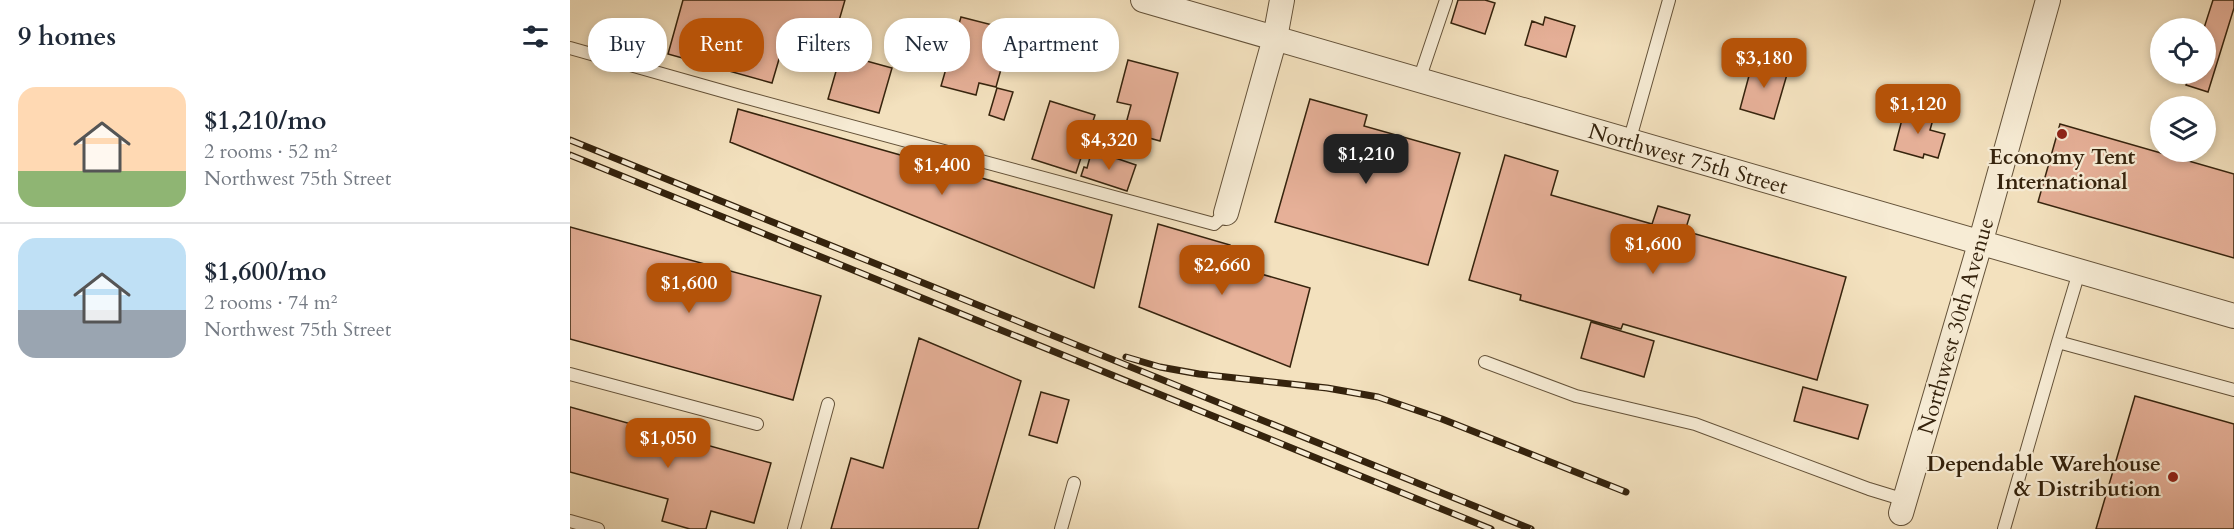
<!DOCTYPE html>
<meta charset="utf-8">
<style>
body{margin:0;font-family:Cardo,serif;background:#f2f2f3;color:#1f2937;height:100vh;display:flex;flex-direction:column;font-size:22px;white-space:nowrap}
*{box-sizing:border-box;margin:0}
p{font-size:20px;color:#747a83}
.icon{flex:none;width:33px;height:33px;fill:none;stroke:currentColor;stroke-width:2;stroke-linecap:round;stroke-linejoin:round}
.map{position:relative;flex:1;overflow:hidden}
.side{display:flex;flex-direction:column;background:#fff;width:570px}
.side>*{flex:none}
.hud{position:absolute;left:18px;top:18px;width:570px;height:54px;display:flex;gap:12px}
.buttons{position:absolute;left:1580px;top:18px;display:grid;gap:12px}
.buttons a{display:grid;place-items:center;width:66px;height:66px;border-radius:50%;background:#fff;box-shadow:0 3px 9px #0003;font-size:30px}
.price{position:absolute;translate:-50% -51px;padding:0 14px;border-radius:12px;background:#b45309;color:#fff;font-size:20px;line-height:39px;filter:drop-shadow(0 2px 3px #0008)}
.price::after{content:'';position:absolute;left:50%;top:36px;width:18px;height:14px;margin-left:-9px;background:inherit;clip-path:polygon(0 0,100% 0,50% 100%)}
.price.selected{background:#222;color:#fff}
ul{padding:0;list-style:none}
li{display:flex;align-items:center;gap:18px;height:150px;padding:0 18px}
li+li{border-top:2px solid #e0e1e3}
li span{display:grid;place-items:center;flex:none;width:168px;height:120px;border-radius:18px;color:#555}
li>.icon{margin-inline-start:auto}
span .icon{width:72px;height:72px;fill:#fffc;stroke-width:1}
li b{font-size:26px}
h2{display:flex;justify-content:space-between;align-items:center;height:72px;padding:0 18px;font-size:26px}
.chip{padding:0 21px;border-radius:24px;background:#fff;box-shadow:0 3px 9px #0003;font-size:21px;line-height:54px}
.chip.selected{background:#b45309;color:#fff}
main{display:flex;flex:1;min-height:0}
.map>svg:first-child{display:block}
</style>
<main>
<section class="side">
<h2>9 homes<svg class="icon" aria-label="filters" viewBox="0 0 24 24"><path d="M4 7h16M4 17h16"/><circle cx="9" cy="7" r="2"/><circle cx="15" cy="17" r="2"/></svg></h2>
<ul>
<li><span style="background:linear-gradient(#ffd9b3 70%,#8fb573 0)"><svg class="icon" aria-label="home" viewBox="0 0 24 24"><path d="M3 11l9-7 9 7M6 9v11h12V9"/></svg></span><div><b>$1,210/mo</b><p>2 rooms · 52 m²</p><p>Northwest 75th Street</p></div></li>
<li><span style="background:linear-gradient(#bfe0f5 60%,#9aa5b1 0)"><svg class="icon" aria-label="home" viewBox="0 0 24 24"><path d="M3 11l9-7 9 7M6 9v11h12V9"/></svg></span><div><b>$1,600/mo</b><p>2 rooms · 74 m²</p><p>Northwest 75th Street</p></div></li>
</ul>
</section>
<div class="map">
<svg width="1664" height="529" viewBox="0 0 1664 529">
<rect width="100%" height="100%" fill="#f3e1be"/>
<filter id="stains"><feTurbulence type="fractalNoise" baseFrequency=".00333" numOctaves="4"/><feColorMatrix values="0 0 0 0 .2 0 0 0 0 .09 0 0 0 0 .02 0 0 0 .5 -.17"/></filter>
<radialGradient id="worn" r=".72"><stop offset=".6" stop-color="#630" stop-opacity="0"/><stop offset="1" stop-color="#630" stop-opacity=".3"/></radialGradient>
<path fill="#e6b098" stroke="#35230d" stroke-width="1.5" d="M113 0H275L257 62 212 49 202 83 98 54Z
M888 0H915L925 3 915 34 881 23Z
M1643 0H1664V8L1638 92 1616 85 1620 74H1635L1634 28Z
M391 17 442 30 426 87 409 83 406 95 371 86Z
M975 17 1005 26 996 57 955 45 962 21 973 25Z
M271 54 322 68 309 113 258 99Z
M1192 57 1198 58 1196 65 1218 71 1204 119 1170 109 1183 61 1190 63Z
M558 60 608 73 590 141 554 131 561 105 547 102Z
M427 88 443 92 434 120 419 115Z
M740 99 797 115 794 126 890 153 858 265 705 222Z
M480 101 525 115 506 173 462 159Z
M1335 108 1364 116 1360 130 1375 134 1368 158 1354 154 1353 158 1324 150Z
M168 109 542 215 524 288 160 142Z
M1490 124 1664 174V258L1468 202Z
M522 150 566 165 557 191 511 176 514 167 517 168Z
M935 155 988 171 981 195 1082 224 1088 206 1120 215 1115 231 1276 277 1247 380 1053 324 1051 329 950 300 951 295 899 280Z
M588 224 660 245 656 264 740 288 720 367 569 307Z
M0 227 251 296 223 400 0 339Z
M1021 322 1084 341 1074 377 1011 358Z
M349 338 451 381 408 529H261L281 458 313 468Z
M1233 387 1298 405 1288 439 1224 421Z
M471 392 499 400 487 443 459 435Z
M1565 396 1664 424V529H1526Z
M0 407 201 463 184 523 141 511 136 529H120L92 521 98 499 0 472Z"/>
<g fill="none" stroke-linecap="round" stroke-linejoin="round">
<defs>
<path id="lane" d="M0 48 170 96 644 224 656 213
M849 80 876 0
M1059 142 1099 0
M1509 272 1488 342 1664 390
M915 362 1006 396 1125 424 1299 489 1335 500
M0 374 187 424
M0 521 28 529
M224 529 258 404
M491 529 504 483
M1434 529 1488 342"/>
<path id="street" d="M573 0 1664 316
M656 213 705 38 712 0
M1331 513 1410 244 1478 0"/>
</defs>
<use href="#lane" stroke="#645239" stroke-width="14"/>
<use href="#street" stroke="#645239" stroke-width="26"/>
<use href="#lane" stroke="#f7ecd5" stroke-width="12"/>
<use href="#street" stroke="#f7ecd5" stroke-width="24"/>
<defs>
<path id="rail" d="M0 140 961 529
M0 155 921 529
M556 357 590 367 629 374 757 388 808 397 872 419 1056 492"/>
</defs>
<use href="#rail" stroke="#35230d" stroke-width="7"/>
<use href="#rail" stroke="#f7ecd5" stroke-width="4.5" stroke-dasharray="14" stroke-linecap="butt"/>
</g>
<g fill="#8f2418" stroke="#f7ecd5" stroke-width="2">
<circle cx="1492" cy="134" r="6"/>
<circle cx="1603" cy="477" r="6"/>
</g>
<g text-anchor="middle" dominant-baseline="central" stroke-width="4.5" stroke-linejoin="round" paint-order="stroke">
<g font-size="22" font-weight="bold" fill="#35230d" stroke="#f7ecd5">
<text x="1492" y="157">Economy Tent<tspan x="1492" dy="25">International</tspan></text>
<text x="1591" y="464" text-anchor="end">Dependable Warehouse<tspan x="1591" dy="25">&amp; Distribution</tspan></text>
</g>
<g font-size="22" fill="#35230d" stroke="#f7ecd5">
<text transform="translate(1118 159) rotate(16)">Northwest 75th Street</text>
<text transform="translate(1386 326) rotate(-74)">Northwest 30th Avenue</text>
</g>
</g>
<rect width="100%" height="100%" filter="url(#stains)"/>
<rect width="100%" height="100%" fill="url(#worn)"/>
</svg>
<div class="buttons">
<a><svg class="icon" aria-label="locate" viewBox="0 0 24 24"><circle cx="12" cy="12" r="6"/><path d="M12 2v4M12 18v4M2 12h4M18 12h4"/></svg></a>
<a><svg class="icon" aria-label="layers" viewBox="0 0 24 24"><path d="M12 4l9 5-9 5-9-5zM3 14l9 5 9-5"/></svg></a>
</div>
<b class="price" style="left:1194px;top:89px">$3,180</b>
<b class="price" style="left:1348px;top:135px">$1,120</b>
<b class="price" style="left:539px;top:171px">$4,320</b>
<b class="price selected" style="left:796px;top:185px">$1,210</b>
<b class="price" style="left:372px;top:196px">$1,400</b>
<b class="price" style="left:1083px;top:275px">$1,600</b>
<b class="price" style="left:652px;top:296px">$2,660</b>
<b class="price" style="left:119px;top:314px">$1,600</b>
<b class="price" style="left:98px;top:469px">$1,050</b>
<div class="hud">
<a class="chip">Buy</a>
<a class="chip selected">Rent</a>
<a class="chip">Filters</a>
<a class="chip">New</a>
<a class="chip">Apartment</a>
</div>
</div>
</main>
